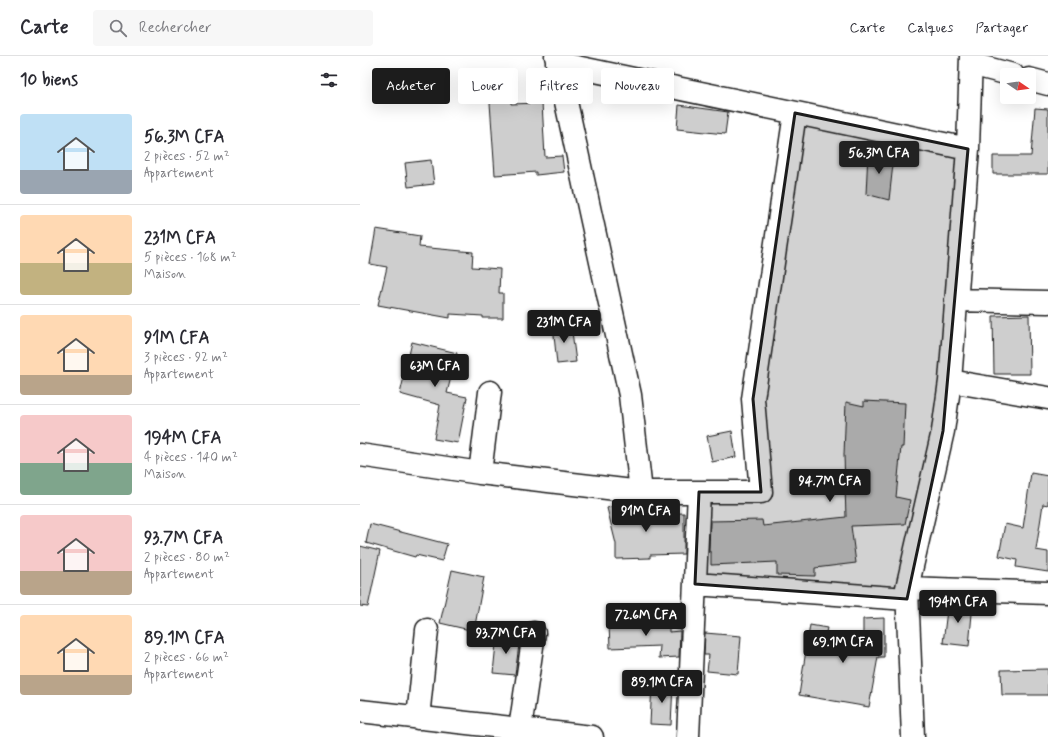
<!DOCTYPE html>
<html lang="fr">
<meta charset="utf-8">
<style>
body{margin:0;font-family:Mynerve,sans-serif;background:#f7f7f7;color:#2b2b33;height:100vh;display:flex;flex-direction:column;font-size:15px;white-space:nowrap}
*{box-sizing:border-box;margin:0}
p{font-size:13px;color:#7c7c81}
.icon{flex:none;width:22px;height:22px;fill:none;stroke:currentColor;stroke-width:2;stroke-linecap:round;stroke-linejoin:round}
.map{position:relative;flex:1;overflow:hidden}
.panel{display:flex;flex-direction:column;background:#fff;width:360px}
.panel>*{flex:none}
.banner{position:absolute;left:12px;top:12px;width:380px;height:36px;display:flex;gap:8px}
.needle{width:26px;rotate:103deg}
.fabs{position:absolute;left:640px;top:12px;display:grid;gap:8px}
.fabs a{display:grid;place-items:center;width:36px;height:36px;border-radius:4px;background:#fff;box-shadow:0 4px 16px #0002;font-size:20px}
.price{position:absolute;translate:-50% -34px;padding:0 9px;border-radius:4px;background:#1c1c1c;color:#fff;font-size:13px;line-height:26px;filter:drop-shadow(0 1px 2px #0008)}
.price::after{content:'';position:absolute;left:50%;top:24px;width:12px;height:9px;margin-left:-6px;background:inherit;clip-path:polygon(0 0,100% 0,50% 100%)}
.price.active{background:#222;color:#fff}
ul{padding:0;list-style:none}
li{display:flex;align-items:center;gap:12px;height:100px;padding:0 20px}
li+li{border-top:1px solid #e1e1e2}
li span{display:grid;place-items:center;flex:none;width:112px;height:80px;border-radius:4px;color:#555}
li>.icon{margin-inline-start:auto}
span .icon{width:48px;height:48px;fill:#fffc;stroke-width:1}
li b{font-size:17px}
h2{display:flex;justify-content:space-between;align-items:center;height:48px;padding:0 20px;font-size:17px}
.pill{padding:0 14px;border-radius:4px;background:#fff;box-shadow:0 4px 16px #0002;font-size:14px;line-height:36px}
.pill.active{background:#1c1c1c;color:#fff}
header{display:flex;align-items:center;gap:24px;box-sizing:border-box;height:56px;padding:0 20px;background:#fff;border-bottom:1px solid #e1e1e2}
header strong{font-size:19px}
nav{display:flex;gap:22px;margin-inline-start:auto;font-size:14px}
.search{width:280px;height:36px;background:#f7f7f7;display:flex;align-items:center;gap:10px;box-sizing:border-box;padding:0 14px;border-radius:4px;color:#7c7c81;font-size:15px}
main{display:flex;flex:1;min-height:0}
.map>svg:first-child{display:block}
</style>
<header>
<strong>Carte</strong>
<div class="search"><svg class="icon" aria-label="search" viewBox="0 0 24 24"><circle cx="10" cy="10" r="6"/><path d="M15 15l6 6"/></svg>Rechercher</div>
<nav><a>Carte</a><a>Calques</a><a>Partager</a></nav>
</header>
<main>
<section class="panel">
<h2>10 biens<svg class="icon" aria-label="filters" viewBox="0 0 24 24"><path d="M4 7h16M4 17h16"/><circle cx="9" cy="7" r="2"/><circle cx="15" cy="17" r="2"/></svg></h2>
<ul>
<li><span style="background:linear-gradient(#bfe0f5 70%,#9aa5b1 0)"><svg class="icon" aria-label="home" viewBox="0 0 24 24"><path d="M3 11l9-7 9 7M6 9v11h12V9"/></svg></span><div><b>56.3M CFA</b><p>2 pièces · 52 m²</p><p>Appartement</p></div></li>
<li><span style="background:linear-gradient(#ffd9b3 60%,#c2b280 0)"><svg class="icon" aria-label="home" viewBox="0 0 24 24"><path d="M3 11l9-7 9 7M6 9v11h12V9"/></svg></span><div><b>231M CFA</b><p>5 pièces · 168 m²</p><p>Maison</p></div></li>
<li><span style="background:linear-gradient(#ffd9b3 75%,#b9a48a 0)"><svg class="icon" aria-label="home" viewBox="0 0 24 24"><path d="M3 11l9-7 9 7M6 9v11h12V9"/></svg></span><div><b>91M CFA</b><p>3 pièces · 92 m²</p><p>Appartement</p></div></li>
<li><span style="background:linear-gradient(#f6c9c9 60%,#7fa58c 0)"><svg class="icon" aria-label="home" viewBox="0 0 24 24"><path d="M3 11l9-7 9 7M6 9v11h12V9"/></svg></span><div><b>194M CFA</b><p>4 pièces · 140 m²</p><p>Maison</p></div></li>
<li><span style="background:linear-gradient(#f6c9c9 70%,#b9a48a 0)"><svg class="icon" aria-label="home" viewBox="0 0 24 24"><path d="M3 11l9-7 9 7M6 9v11h12V9"/></svg></span><div><b>93.7M CFA</b><p>2 pièces · 80 m²</p><p>Appartement</p></div></li>
<li><span style="background:linear-gradient(#ffd9b3 75%,#b9a48a 0)"><svg class="icon" aria-label="home" viewBox="0 0 24 24"><path d="M3 11l9-7 9 7M6 9v11h12V9"/></svg></span><div><b>89.1M CFA</b><p>2 pièces · 66 m²</p><p>Appartement</p></div></li>
</ul>
</section>
<div class="map">
<svg width="688" height="681" viewBox="0 0 688 681">
<rect width="100%" height="100%" fill="#fff"/>
<filter id="ink" filterUnits="userSpaceOnUse"><feTurbulence type="fractalNoise" baseFrequency=".025" numOctaves="2"/><feDisplacementMap in="SourceGraphic" scale="8" xChannelSelector="R" yChannelSelector="G"/><feConvolveMatrix kernelMatrix="1 2 1 2 8 2 1 2 1" color-interpolation-filters="sRGB"/></filter>
<g filter="url(#ink)">
<path fill="#cecece" stroke="#1c1c1c" d="M149 17 151 48 182 47 185 101 202 100 204 116 176 119V116L135 119 128 18Z
M319 49 368 56 365 78 317 73Z
M675 52 688 53V118H633V100H671Z
M508 97 534 99 529 144 506 138Z
M71 104 74 128 48 131 45 107Z
M16 173 60 180 59 191 113 196 112 211 140 213 139 237H143V262H123V260L90 258V262L18 249 27 211 10 208Z
M669 259 670 318H634L633 260Z
M211 268 216 306 197 308 193 270Z
M52 286 97 297 87 337 107 341 98 387 74 383 80 349 40 338Z
M504 345 545 347 543 391H541L536 441 550 444 545 468 491 470 496 507 455 512V520L417 519V506L351 509V496H349L350 465 402 464 403 470 486 461 484 399 486 346 504 350Z
M372 375 376 401 352 406 347 380Z
M671 417 688 420V449L683 448 676 494 688 496V516L656 511 657 504 639 500 645 468 663 472Z
M266 447H270L272 459 324 457V498L290 499V502L256 503V488L247 452Z
M10 468 87 488 82 505 56 499 55 501 6 487Z
M0 490 20 495 8 551 0 550Z
M92 514 124 521 114 575 80 567Z
M588 546 613 547 609 590 583 587Z
M524 562V601H518L509 651 439 639 450 569 467 572 466 576 503 582V563Z
M309 566V576L320 575 319 601 299 602 300 590 250 592 249 568Z
M345 577 381 580 378 618 347 615 349 599H344Z
M137 578 160 581 155 619 133 617Z
M688 613V639H642L641 614Z
M292 627 313 628 311 669 290 668Z"/>
<g fill="none" stroke-linecap="round" stroke-linejoin="round">
<defs>
<path id="minor" d="M196 0 270 339 281 436
M197 7 608 93
M611 8 653 19
M669 23 688 28
M596 244 688 246
M590 325 688 342
M0 399 120 417 281 436H401L393 343 435 57
M120 417 130 336
M335 528 547 543
M547 532 688 537
M0 655 232 681
M58 662 67 574
M160 673 174 577
M328 681 339 436
M553 681 547 532 583 375 590 325 608 93 611 0"/>
</defs>
<use href="#minor" stroke="#1c1c1c" stroke-width="25"/>
<use href="#minor" stroke="#fff" stroke-width="22"/>
</g>
</g>
<path fill="#1c1c1c" fill-opacity="0.2" stroke="#1c1c1c" stroke-width="3" stroke-linejoin="round" d="M435 57 608 93 583 375 547 543 335 528 339 436H401L393 343Z"/>
</svg>
<div class="fabs">
<a><svg class="needle" viewBox="-14 -14 28 28"><path d="M0-13l5 13h-10z" fill="#e53935"/><path d="M0 13l5-13h-10z" fill="#7c7c81"/></svg></a>
</div>
<b class="price active" style="left:519px;top:119px">56.3M CFA</b>
<b class="price" style="left:204px;top:288px">231M CFA</b>
<b class="price" style="left:75px;top:332px">63M CFA</b>
<b class="price" style="left:470px;top:447px">94.7M CFA</b>
<b class="price" style="left:286px;top:477px">91M CFA</b>
<b class="price" style="left:598px;top:568px">194M CFA</b>
<b class="price" style="left:286px;top:581px">72.6M CFA</b>
<b class="price" style="left:146px;top:599px">93.7M CFA</b>
<b class="price" style="left:483px;top:608px">69.1M CFA</b>
<b class="price" style="left:302px;top:648px">89.1M CFA</b>
<div class="banner">
<a class="pill active">Acheter</a>
<a class="pill">Louer</a>
<a class="pill">Filtres</a>
<a class="pill">Nouveau</a>
</div>
</div>
</main>
